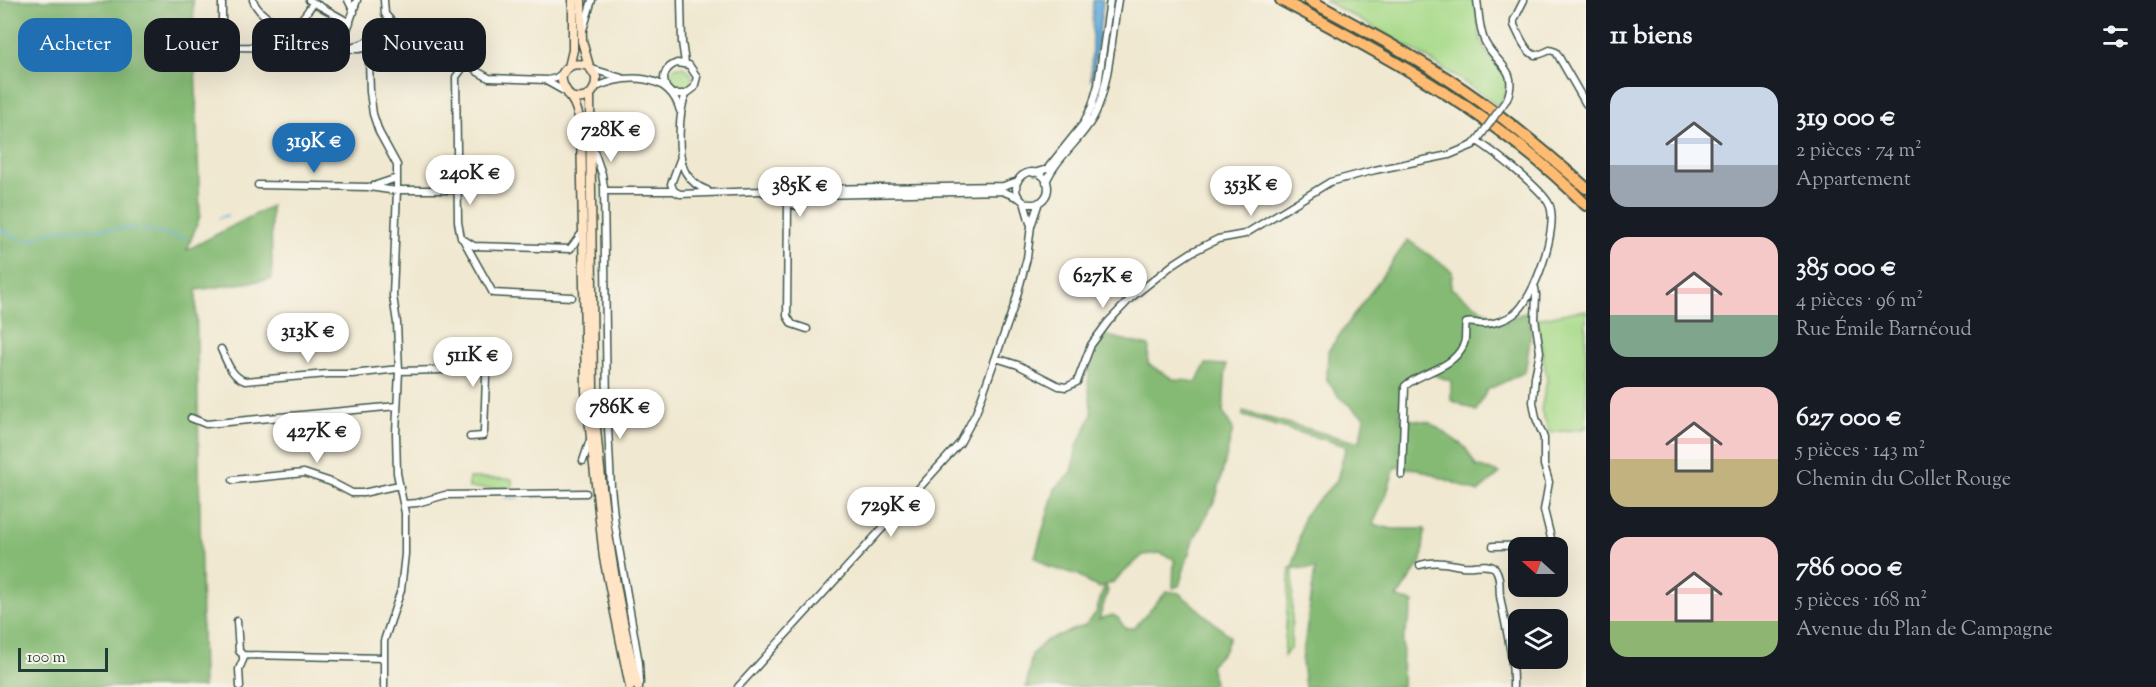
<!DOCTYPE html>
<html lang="fr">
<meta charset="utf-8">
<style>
body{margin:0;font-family:"Sorts Mill Goudy",serif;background:#20242c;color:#f1f3f6;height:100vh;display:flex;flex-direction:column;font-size:22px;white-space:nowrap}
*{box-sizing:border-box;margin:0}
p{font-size:20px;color:#9ea1a6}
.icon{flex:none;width:33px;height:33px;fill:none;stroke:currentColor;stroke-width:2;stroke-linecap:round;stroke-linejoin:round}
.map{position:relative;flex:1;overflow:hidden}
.details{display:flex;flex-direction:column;background:#171b24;width:570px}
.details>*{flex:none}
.banner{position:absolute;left:18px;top:18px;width:570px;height:54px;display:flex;gap:12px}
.needle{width:39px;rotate:291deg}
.tools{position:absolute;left:1508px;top:537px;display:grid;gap:12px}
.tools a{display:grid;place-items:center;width:60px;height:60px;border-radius:12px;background:#171b24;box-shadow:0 6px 24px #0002;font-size:30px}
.scale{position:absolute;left:18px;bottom:15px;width:90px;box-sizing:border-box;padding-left:6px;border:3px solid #1f3d34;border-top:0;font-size:16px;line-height:21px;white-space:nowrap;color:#1f3d34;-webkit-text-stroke:4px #f7f3e8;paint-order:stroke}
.price{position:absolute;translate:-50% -51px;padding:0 14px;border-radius:21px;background:#fff;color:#222;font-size:20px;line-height:39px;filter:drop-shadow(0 2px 3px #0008)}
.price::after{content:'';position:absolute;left:50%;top:36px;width:18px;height:14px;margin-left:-9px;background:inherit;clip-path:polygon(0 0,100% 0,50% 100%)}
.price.active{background:#1f6fb2;color:#fff}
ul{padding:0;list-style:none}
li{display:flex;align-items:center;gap:18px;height:150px;padding:0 24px}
li span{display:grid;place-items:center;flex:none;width:168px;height:120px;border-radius:18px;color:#555}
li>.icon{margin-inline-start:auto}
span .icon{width:72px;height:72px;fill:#fffc;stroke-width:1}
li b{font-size:26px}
h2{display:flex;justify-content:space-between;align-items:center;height:72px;padding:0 24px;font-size:26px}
.chip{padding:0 21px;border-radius:18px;background:#171b24;box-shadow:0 6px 24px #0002;font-size:21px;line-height:54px}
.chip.active{background:#1f6fb2;color:#fff}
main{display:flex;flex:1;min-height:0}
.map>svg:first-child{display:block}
</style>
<main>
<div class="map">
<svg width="1586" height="687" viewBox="0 0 1586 687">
<rect width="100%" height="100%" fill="#f7f3e8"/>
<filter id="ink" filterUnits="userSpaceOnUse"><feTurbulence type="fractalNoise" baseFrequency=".0167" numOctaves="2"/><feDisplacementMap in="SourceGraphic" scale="12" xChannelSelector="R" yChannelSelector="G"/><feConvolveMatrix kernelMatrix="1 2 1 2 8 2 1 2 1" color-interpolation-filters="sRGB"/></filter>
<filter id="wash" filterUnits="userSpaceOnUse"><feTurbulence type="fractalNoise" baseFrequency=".008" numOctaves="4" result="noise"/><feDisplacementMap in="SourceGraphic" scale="24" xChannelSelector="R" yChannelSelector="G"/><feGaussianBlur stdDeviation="1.35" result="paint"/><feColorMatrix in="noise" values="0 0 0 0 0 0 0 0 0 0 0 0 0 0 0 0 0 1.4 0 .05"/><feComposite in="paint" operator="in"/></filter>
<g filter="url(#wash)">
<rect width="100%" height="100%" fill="#f0e8d0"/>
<path fill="#a7da89" stroke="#638c5e" stroke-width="1.5" d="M1323 0H1475L1481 41 1485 50 1506 75C1508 87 1506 96 1498 106 1443 65 1384 32 1323 0Z
M668 79a12 12 0 1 1 24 0a12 12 0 1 1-24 0Z
M1577 311H1586V428L1550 433 1541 410 1547 380 1537 319Z
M469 478 512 479V489L469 488Z
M1290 567 1293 568 1291 647 1284 656Z"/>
<path fill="#85ba75" stroke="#527c54" stroke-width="1.5" d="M0 0H193L200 216 187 250 271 206 272 279 196 290 203 687H0Z
M1408 240 1452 271 1451 288 1501 322 1529 311 1531 333 1525 372 1487 390 1476 411 1451 400V381L1426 372 1402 383 1400 418 1429 422 1465 447 1476 466 1500 473 1478 492 1418 469 1395 467 1386 496 1373 524 1392 529H1425L1422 560 1397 598 1414 602 1403 639 1402 687H1305L1302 661 1315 569 1293 568 1304 515 1337 480 1346 446 1243 416V411L1348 440 1360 441 1364 417 1339 397 1327 380 1328 351Z
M1104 335 1149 346 1148 364 1173 379 1196 382 1206 364 1226 365 1223 412 1233 429 1216 498 1192 543 1179 586 1173 588 1174 559 1160 553 1143 555 1113 582 1100 588 1088 583 1079 575 1049 567 1035 557 1055 489 1072 472 1077 446 1092 415 1088 383 1092 351Z
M1106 587 1108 590 1099 619 1113 615 1118 618 1125 628H1134L1167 591 1179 593 1230 636 1225 650 1210 665 1214 684 1208 687H1026L1032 654 1047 640 1085 625 1096 613 1103 590Z"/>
<path fill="#66addd" stroke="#427588" stroke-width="1.5" d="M1093 0H1102L1103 2 1093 78 1091 80Z"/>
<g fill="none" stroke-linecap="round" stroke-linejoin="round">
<path stroke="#66addd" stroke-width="1.5" d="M219 218 228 215
M0 229 19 239 31 241 52 231 72 228 90 229 131 228 185 238
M505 498H518"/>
</g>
</g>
<g filter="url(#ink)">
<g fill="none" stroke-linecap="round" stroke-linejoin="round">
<defs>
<path id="street" d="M222 0V42L224 45 234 47 359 49 375 46
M253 0C258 14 282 32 298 22 304 18 309 9 313 3
M309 0 350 23
M348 0 354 12
M384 0 385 14 393 23
M681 0 682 42 685 63
M1477 0C1479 13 1479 30 1485 42 1497 65 1519 69 1507 99
M1524 0 1514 20V25C1518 33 1526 53 1535 55 1540 55 1546 52 1550 50L1556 52 1586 104
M374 39a16 16 0 1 1 32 0a16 16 0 1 1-32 0Z
M583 30 592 0
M404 32 445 45 458 53 478 72 489 78 548 80 556 78 564 72
M375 46 369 60 370 92 373 114 379 132 397 165V189L393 296 397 323 399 371 396 433 397 473 405 513V554L401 590 384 641V687
M354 47 366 42 374 35
M348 48 346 33 357 0
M467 62 456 77 458 222 461 238 474 246 570 249 582 233
M592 69 625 79
M546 81 564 91
M596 87C626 74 670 72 680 111
M666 87C661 76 666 67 677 63L689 65 697 77 694 88 686 94H674
M686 94C679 110 676 157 686 173 691 181 697 187 707 190
M593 148 602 174 604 187 607 407 611 487 615 525 639 663 640 683
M681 157 671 184 674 191 680 194 760 191 777 188 796 178C805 179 808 187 817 189L1003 186 1018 181
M1016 188a16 16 0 1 1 32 0a16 16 0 1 1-32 0Z
M1034 173 1047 169 1083 124 1092 106 1098 85 1110 0
M1046 182C1056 158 1080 141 1093 118 1109 90 1112 34 1118 0
M258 185 369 187 397 191
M373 186 397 178
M397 190H459
M604 191H674
M763 192 797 206 807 201 810 194
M809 197 818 195 1002 191 1019 198
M1024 202 1030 223
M788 203 787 316 792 324 807 329
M464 241 493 293 572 297
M221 349C227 362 231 376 245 381L328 374H352L399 369
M996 358 1018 365 1059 386 1066 387 1077 382 1091 345 1108 322 1131 298 1175 263 1192 252 1218 239 1245 234 1330 182 1375 170 1449 155 1473 145 1479 138
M399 371 485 369
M191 418 206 424 397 406
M470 437 483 436 484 432 487 350
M583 461 590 440
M1402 475 1405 386C1422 371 1451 370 1463 346 1467 339 1464 330 1466 323 1472 321 1477 324 1484 324 1494 324 1506 320 1514 314 1534 301 1560 225 1549 204 1541 188 1493 151 1477 141
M233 480 304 473 331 482 352 493H363L399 485
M404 504 417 503 445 495 586 493
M1493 546 1545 545 1550 541 1551 538 1544 510 1549 482 1544 465V438L1536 418 1533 402 1535 377 1540 352 1535 319 1536 295 1535 288
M1420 565C1436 560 1447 564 1462 566 1474 568 1485 562 1495 568 1501 577 1499 586 1500 596 1505 626 1514 656 1513 687
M237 621 239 651 243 655V660L239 669 240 687
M243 655 384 658
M738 687 960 443 976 413 1015 303 1027 258 1031 226 1039 202"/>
<path id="secondary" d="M581 0 582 41 589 66
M569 67 573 50V0
M569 96C584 103 597 94 596 77L589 66C582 64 576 63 570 66 552 77 568 92 574 103 578 111 579 118 581 126L586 391 604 558 630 687
M590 96 593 390C600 490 613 590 638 687"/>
<path id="highway" d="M1281 0C1389 57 1499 116 1586 205
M1309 0C1362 29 1415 56 1464 90 1508 120 1547 153 1586 188"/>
</defs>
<use href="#street" stroke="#3e574b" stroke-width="9"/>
<use href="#secondary" stroke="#3e574b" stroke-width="11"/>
<use href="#highway" stroke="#3e574b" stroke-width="14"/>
<use href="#street" stroke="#fff" stroke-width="6"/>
<use href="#secondary" stroke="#ffe4c6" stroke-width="8"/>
<use href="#highway" stroke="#ffbb71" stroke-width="10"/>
<defs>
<path id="street-bridge" d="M1479 138 1507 99"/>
</defs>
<use href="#street-bridge" stroke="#3e574b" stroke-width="9" stroke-linecap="butt"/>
<use href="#street-bridge" stroke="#fff" stroke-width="6"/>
</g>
</g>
</svg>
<div class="tools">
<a><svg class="needle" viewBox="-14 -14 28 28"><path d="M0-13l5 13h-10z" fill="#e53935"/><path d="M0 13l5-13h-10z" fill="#9ea1a6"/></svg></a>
<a><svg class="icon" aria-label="layers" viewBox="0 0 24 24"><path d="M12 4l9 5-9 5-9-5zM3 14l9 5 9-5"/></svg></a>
</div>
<div class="scale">100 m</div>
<b class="price" style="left:611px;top:163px">728K €</b>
<b class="price active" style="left:314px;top:174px">319K €</b>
<b class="price" style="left:470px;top:206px">240K €</b>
<b class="price" style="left:1251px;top:217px">353K €</b>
<b class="price" style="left:800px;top:218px">385K €</b>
<b class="price" style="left:1103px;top:309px">627K €</b>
<b class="price" style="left:308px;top:364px">313K €</b>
<b class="price" style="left:473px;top:388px">511K €</b>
<b class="price" style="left:620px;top:440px">786K €</b>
<b class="price" style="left:317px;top:464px">427K €</b>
<b class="price" style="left:891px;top:538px">729K €</b>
<div class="banner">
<a class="chip active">Acheter</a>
<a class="chip">Louer</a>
<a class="chip">Filtres</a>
<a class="chip">Nouveau</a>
</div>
</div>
<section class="details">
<h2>11 biens<svg class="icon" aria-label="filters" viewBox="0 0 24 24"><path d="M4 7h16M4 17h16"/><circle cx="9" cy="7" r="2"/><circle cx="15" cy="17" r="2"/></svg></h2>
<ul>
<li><span style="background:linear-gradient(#c9d6e8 65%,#9aa5b1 0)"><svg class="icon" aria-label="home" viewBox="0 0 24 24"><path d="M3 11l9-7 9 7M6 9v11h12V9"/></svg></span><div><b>319 000 €</b><p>2 pièces · 74 m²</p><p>Appartement</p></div></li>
<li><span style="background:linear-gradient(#f6c9c9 65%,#7fa58c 0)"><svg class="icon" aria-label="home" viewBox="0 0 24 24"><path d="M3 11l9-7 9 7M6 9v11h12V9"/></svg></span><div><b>385 000 €</b><p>4 pièces · 96 m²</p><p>Rue Émile Barnéoud</p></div></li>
<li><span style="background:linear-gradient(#f6c9c9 60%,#c2b280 0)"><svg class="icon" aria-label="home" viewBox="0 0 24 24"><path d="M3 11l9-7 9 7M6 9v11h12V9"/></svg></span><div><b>627 000 €</b><p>5 pièces · 143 m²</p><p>Chemin du Collet Rouge</p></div></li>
<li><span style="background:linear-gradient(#f6c9c9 70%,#8fb573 0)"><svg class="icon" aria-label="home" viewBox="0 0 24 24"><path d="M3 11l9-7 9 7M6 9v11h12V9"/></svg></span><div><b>786 000 €</b><p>5 pièces · 168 m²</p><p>Avenue du Plan de Campagne</p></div></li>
</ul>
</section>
</main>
